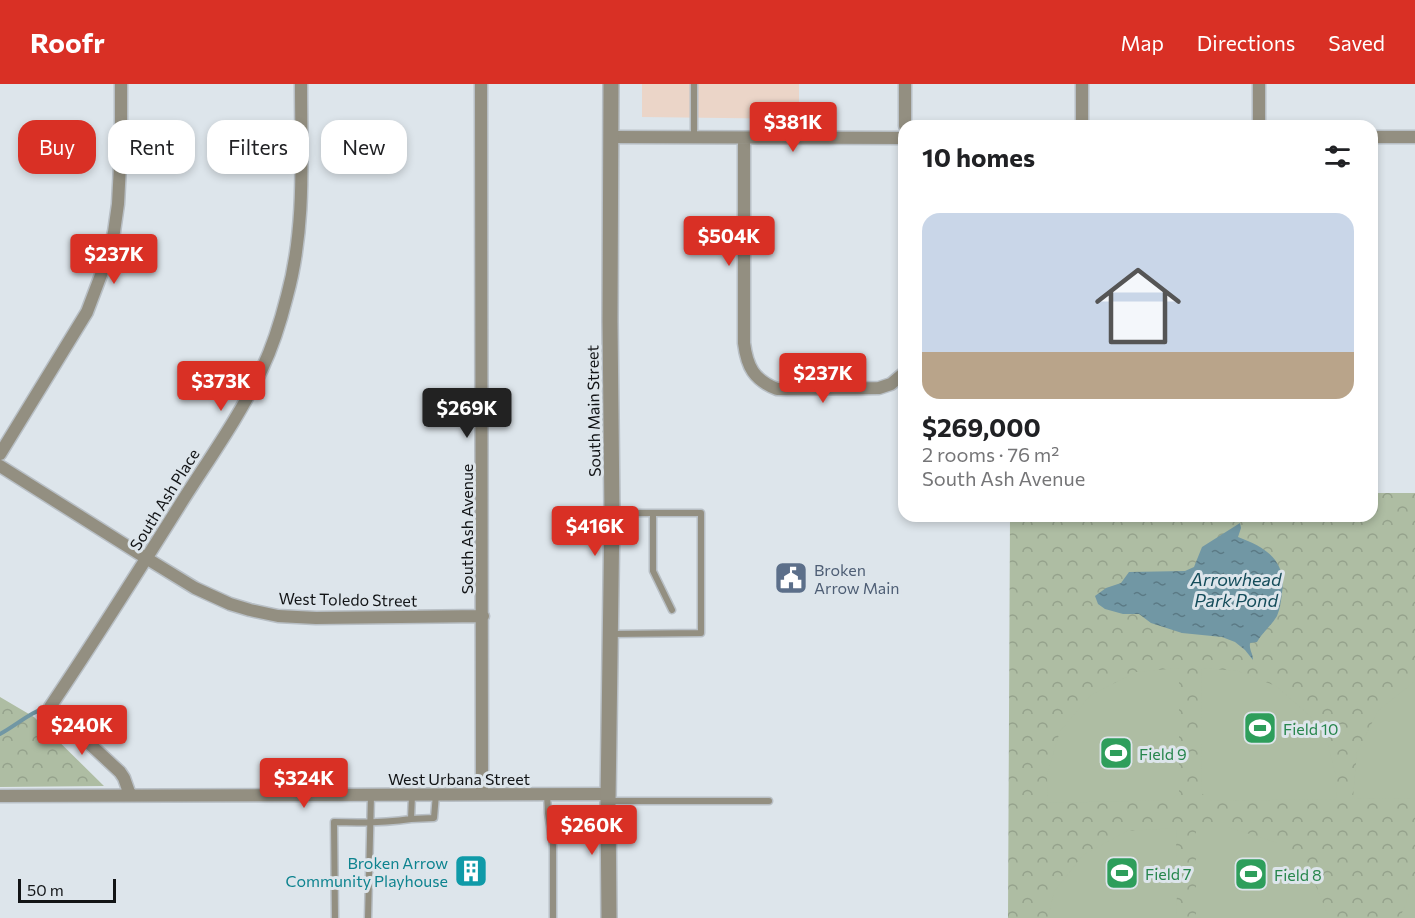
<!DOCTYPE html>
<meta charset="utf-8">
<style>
body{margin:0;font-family:Commissioner,sans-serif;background:#f2f2f2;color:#202124;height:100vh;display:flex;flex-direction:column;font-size:22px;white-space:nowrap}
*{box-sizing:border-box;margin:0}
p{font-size:20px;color:#757577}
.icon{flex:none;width:33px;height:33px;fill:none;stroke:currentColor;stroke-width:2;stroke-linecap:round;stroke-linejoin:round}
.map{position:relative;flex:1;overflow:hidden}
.sheet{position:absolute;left:898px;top:36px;width:480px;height:402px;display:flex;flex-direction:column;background:#fff;border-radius:18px;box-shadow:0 3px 9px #0003}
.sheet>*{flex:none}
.banner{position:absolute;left:18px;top:36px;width:570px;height:54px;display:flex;gap:12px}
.scale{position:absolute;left:18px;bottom:15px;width:98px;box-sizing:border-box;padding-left:6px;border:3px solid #121416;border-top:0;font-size:16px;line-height:21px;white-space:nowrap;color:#121416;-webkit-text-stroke:4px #dde5eb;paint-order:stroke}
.price{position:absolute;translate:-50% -51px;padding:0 14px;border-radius:6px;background:#d93025;color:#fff;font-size:20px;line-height:39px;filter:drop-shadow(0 2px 3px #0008)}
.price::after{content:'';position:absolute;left:50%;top:36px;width:18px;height:14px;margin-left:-9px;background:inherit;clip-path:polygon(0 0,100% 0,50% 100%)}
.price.current{background:#222;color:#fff}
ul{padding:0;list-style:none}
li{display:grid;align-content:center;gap:12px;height:318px;padding:0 24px}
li+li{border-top:2px solid #e0e0e0}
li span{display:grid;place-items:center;height:186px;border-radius:18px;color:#555}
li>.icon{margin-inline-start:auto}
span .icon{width:108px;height:108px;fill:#fffc;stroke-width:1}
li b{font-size:26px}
h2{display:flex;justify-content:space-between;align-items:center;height:72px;padding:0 24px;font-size:26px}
.tag{padding:0 21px;border-radius:18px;background:#fff;box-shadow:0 3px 9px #0003;font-size:21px;line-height:54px}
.tag.current{background:#d93025;color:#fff}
header{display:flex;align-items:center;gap:36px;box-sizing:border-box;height:84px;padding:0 30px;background:#d93025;color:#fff}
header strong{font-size:28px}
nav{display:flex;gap:33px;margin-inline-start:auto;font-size:21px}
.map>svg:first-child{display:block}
</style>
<header>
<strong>Roofr</strong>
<nav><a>Map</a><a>Directions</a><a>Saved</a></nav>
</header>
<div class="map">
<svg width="1415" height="834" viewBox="0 0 1415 834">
<defs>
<pattern id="park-crowns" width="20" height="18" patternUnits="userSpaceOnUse" patternTransform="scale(1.5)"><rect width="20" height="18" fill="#aebda3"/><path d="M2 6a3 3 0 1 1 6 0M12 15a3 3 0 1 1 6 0" fill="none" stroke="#95a28c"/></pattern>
<pattern id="water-ripples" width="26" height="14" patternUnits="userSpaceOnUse" patternTransform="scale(1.5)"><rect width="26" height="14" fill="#7197a4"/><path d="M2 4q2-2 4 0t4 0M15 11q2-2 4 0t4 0" fill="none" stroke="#5b7a85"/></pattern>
</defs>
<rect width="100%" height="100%" fill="#dde5eb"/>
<path fill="#ebd5c8" d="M642 0H799V35L642 33Z"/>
<path fill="url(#park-crowns)" d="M1373 409H1415V834H1008L1010 432H1372Z
M0 613 34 633 104 702 0 703Z"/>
<path fill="#aebda3" d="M1179 584V709L1171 716 1048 719 1047 691 1060 647 1091 611 1136 588Z
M1202 584 1238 587 1276 602 1310 632 1327 657 1335 688 1337 715 1212 717 1201 709Z
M1415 597V715L1353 714 1357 668 1378 627Z
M1196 743H1228L1277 759 1297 779 1316 802 1329 834H1196Z
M1176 744 1177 834H1048L1054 808 1083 771 1127 747Z
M1415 797V834H1400L1413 800Z"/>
<path fill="url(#water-ripples)" d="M1240 439 1241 444 1238 453C1265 463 1287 476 1282 509 1281 517 1280 525 1277 532 1271 542 1262 549 1257 558L1250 559C1249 566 1253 569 1253 576L1245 566 1235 558 1222 553 1182 549 1151 539 1139 530H1123L1105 525 1098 520 1095 512 1106 504 1121 499 1129 488 1185 487 1194 483 1202 463Z"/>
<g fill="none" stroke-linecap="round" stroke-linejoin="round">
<path stroke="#7197a4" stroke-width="4" d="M0 650C17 641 31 627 49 623"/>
<defs>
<path id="service" d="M694 53V0
M653 429V487L672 526
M612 550 701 549V429H613
M547 710 548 729 553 762V834
M412 711 411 735 434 734 436 710
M609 717H769
M335 834 334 738C361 739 385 739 411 735
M368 834 371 711"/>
<path id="minor" d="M481 0 482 710
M905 0V42
M1082 0V42
M1259 42V0
M611 53 904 54
M1372 53H1415
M744 54V259C747 283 754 296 777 305L879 304 891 300 904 289
M0 370 87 228 107 175 114 148 118 120 121 62V0
M0 382 146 474 195 504 230 520 250 526 278 532 316 534 483 532
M130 711 124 694 120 688 50 623C94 558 136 491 178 424 206 379 239 334 262 285 273 262 281 236 287 212 306 143 301 71 301 0
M0 712 608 710"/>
<path id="tertiary" d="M609 834 608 717 612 429 610 237 611 0"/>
</defs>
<use href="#service" stroke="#b8bfc5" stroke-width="9"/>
<use href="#minor" stroke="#b8bfc5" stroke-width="15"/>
<use href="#tertiary" stroke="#b8bfc5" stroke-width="18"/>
<use href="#service" stroke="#938f81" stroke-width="6"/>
<use href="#minor" stroke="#938f81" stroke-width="12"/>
<use href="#tertiary" stroke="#938f81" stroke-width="15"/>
</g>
<defs>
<symbol id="civic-square" viewBox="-11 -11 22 22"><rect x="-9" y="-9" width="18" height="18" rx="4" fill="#5c6f8a" stroke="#dde5eb"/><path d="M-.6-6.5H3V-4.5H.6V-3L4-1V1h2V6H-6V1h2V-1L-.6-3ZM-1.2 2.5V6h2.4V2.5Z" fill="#fff"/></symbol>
<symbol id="stadium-square" viewBox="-11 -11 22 22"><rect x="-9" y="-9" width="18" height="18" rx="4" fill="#2e9e5b" stroke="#dde5eb"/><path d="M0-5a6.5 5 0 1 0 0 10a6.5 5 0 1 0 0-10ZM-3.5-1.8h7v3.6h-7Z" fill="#fff"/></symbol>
<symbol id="building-square" viewBox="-11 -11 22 22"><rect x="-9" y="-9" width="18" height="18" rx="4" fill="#0f9aa8" stroke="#dde5eb"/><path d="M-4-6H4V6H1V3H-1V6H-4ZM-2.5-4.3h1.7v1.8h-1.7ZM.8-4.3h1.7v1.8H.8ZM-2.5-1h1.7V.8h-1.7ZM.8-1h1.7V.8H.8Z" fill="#fff"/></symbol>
</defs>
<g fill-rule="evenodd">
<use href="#civic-square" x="772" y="475" width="38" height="38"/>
<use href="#stadium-square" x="1241" y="625" width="38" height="38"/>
<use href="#stadium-square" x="1097" y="650" width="38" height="38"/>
<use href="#building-square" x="452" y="768" width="38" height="38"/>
<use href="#stadium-square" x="1103" y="770" width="38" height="38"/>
<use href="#stadium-square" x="1232" y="771" width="38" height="38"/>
</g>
<g text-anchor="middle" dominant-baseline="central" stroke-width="6" stroke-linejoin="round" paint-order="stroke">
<g font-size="16" fill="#121416" stroke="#dde5eb">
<text transform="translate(593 327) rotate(-91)">South Main Street</text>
<text transform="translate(164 415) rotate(-58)">South Ash Place</text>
<text transform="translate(466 445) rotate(-90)">South Ash Avenue</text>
<text transform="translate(348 515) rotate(1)">West Toledo Street</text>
<text x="459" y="694">West Urbana Street</text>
</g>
<g font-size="16" fill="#4e5e75" stroke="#dde5eb" text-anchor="start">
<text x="814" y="485">Broken<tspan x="814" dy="18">Arrow Main</tspan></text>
</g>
<g font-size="16" fill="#27864d" stroke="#dde5eb" text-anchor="start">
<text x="1283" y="644">Field 10</text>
<text x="1139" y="669">Field 9</text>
<text x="1145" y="789">Field 7</text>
<text x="1274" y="790">Field 8</text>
</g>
<g font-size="16" fill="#0d838f" stroke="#dde5eb" text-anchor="end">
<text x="448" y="778">Broken Arrow<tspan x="448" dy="18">Community Playhouse</tspan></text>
</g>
<g font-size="18" font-style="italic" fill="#144c5a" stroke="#dde5eb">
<text x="1236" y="495">Arrowhead<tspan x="1236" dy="21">Park Pond</tspan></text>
</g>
</g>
</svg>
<div class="scale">50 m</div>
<b class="price" style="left:793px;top:69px">$381K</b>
<b class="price" style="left:729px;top:183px">$504K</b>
<b class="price" style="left:114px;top:201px">$237K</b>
<b class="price" style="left:823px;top:320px">$237K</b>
<b class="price" style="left:221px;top:328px">$373K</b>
<b class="price current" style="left:467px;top:355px">$269K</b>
<b class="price" style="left:595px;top:473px">$416K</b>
<b class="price" style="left:82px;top:672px">$240K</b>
<b class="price" style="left:304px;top:725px">$324K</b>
<b class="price" style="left:592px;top:772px">$260K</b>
<div class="banner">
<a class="tag current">Buy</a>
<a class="tag">Rent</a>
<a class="tag">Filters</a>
<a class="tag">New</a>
</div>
<section class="sheet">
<h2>10 homes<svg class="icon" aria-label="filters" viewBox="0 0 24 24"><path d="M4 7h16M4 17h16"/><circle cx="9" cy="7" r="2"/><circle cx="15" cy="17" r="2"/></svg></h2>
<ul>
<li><span style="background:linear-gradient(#c9d6e8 75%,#b9a48a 0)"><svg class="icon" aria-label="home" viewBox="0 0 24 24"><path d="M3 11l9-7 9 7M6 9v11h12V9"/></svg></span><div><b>$269,000</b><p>2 rooms · 76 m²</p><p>South Ash Avenue</p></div></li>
</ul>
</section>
</div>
